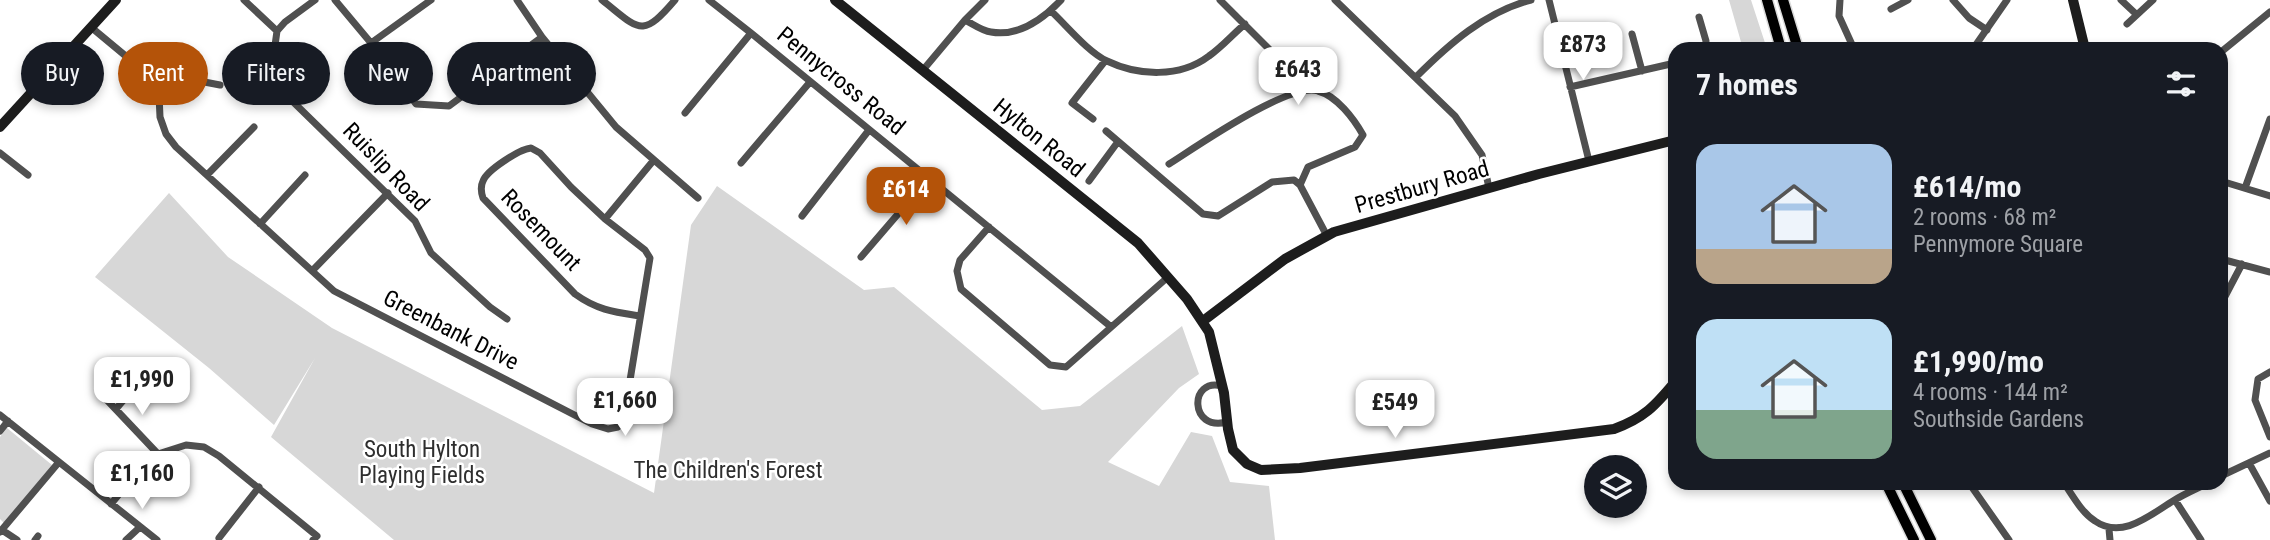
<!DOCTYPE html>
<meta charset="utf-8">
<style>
body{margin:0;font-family:"Roboto Condensed",sans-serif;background:#242831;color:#f1f3f6;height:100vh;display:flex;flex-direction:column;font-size:26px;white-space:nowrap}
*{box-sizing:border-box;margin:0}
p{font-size:23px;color:#9ea1a6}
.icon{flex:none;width:38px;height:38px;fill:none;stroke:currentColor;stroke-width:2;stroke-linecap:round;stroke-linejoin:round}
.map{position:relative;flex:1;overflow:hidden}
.panel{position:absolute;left:1668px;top:42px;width:560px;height:448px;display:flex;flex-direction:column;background:#171b24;border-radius:21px;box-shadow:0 4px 10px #0003}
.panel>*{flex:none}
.guide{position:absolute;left:21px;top:42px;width:665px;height:63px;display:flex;gap:14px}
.buttons{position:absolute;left:1584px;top:455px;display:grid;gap:14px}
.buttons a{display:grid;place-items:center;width:63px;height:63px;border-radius:50%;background:#171b24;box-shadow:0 4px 10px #0003;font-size:35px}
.price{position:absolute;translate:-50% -60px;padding:0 16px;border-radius:14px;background:#fff;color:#222;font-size:23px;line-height:46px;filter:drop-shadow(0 2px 4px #0008)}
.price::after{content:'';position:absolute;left:50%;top:42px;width:21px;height:16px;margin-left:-10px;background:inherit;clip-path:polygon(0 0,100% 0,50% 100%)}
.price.selected{background:#b45309;color:#fff}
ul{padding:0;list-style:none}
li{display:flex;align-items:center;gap:21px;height:175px;padding:0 28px}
li span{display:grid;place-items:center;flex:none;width:196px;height:140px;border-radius:21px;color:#555}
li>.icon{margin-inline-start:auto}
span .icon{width:84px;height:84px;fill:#fffc;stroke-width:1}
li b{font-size:30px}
h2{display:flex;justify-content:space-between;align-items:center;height:84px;padding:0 28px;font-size:30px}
.chip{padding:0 24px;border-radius:32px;background:#171b24;box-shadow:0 4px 10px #0003;font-size:24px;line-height:63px}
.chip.selected{background:#b45309;color:#fff}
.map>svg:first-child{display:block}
</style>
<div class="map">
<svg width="2270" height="540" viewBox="0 0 2270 540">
<rect width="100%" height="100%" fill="#fff"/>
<path fill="#d7d7d7" d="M1729 0H1751L1767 49H1743Z
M717 186 864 290 894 287 1042 410 1080 406 1182 326 1199 374 1179 388 1108 462 1159 486 1191 432 1212 436 1230 482 1269 486 1275 540H394L271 437 315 358 274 425 209 368 95 277 169 193 228 257 332 328 654 493 691 225Z
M7 428 52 465 4 523 0 519V437Z"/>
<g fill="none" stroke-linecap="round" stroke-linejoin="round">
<defs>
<path id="primary" d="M1767 0 1781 49
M1783 0 1798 49
M1886 483 1914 540
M1903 483 1931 540"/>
</defs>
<use href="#primary" stroke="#dbdbdb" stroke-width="13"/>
<path stroke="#505050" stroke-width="7" d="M244 0 277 31
M315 0 285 22 277 31 273 60 283 92 415 221 431 253 490 307 507 319
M335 0 371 43 416 104 449 106 542 37
M517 0 542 37 616 127 698 198
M602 0C639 29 641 40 675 0
M709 0 751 33 1110 326
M985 0 965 20C973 24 982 31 991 32 1019 37 1043 19 1061 0
M1220 0 1301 81 1300 92
M1335 0 1455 116 1482 155 1489 188
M1549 0 1589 161
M1840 0 1839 16 1854 49
M1953 0 1969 18 1987 30
M2121 0 2136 14
M1891 9 1908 0
M1051 11C1067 26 1088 52 1107 61 1138 76 1180 78 1209 56 1222 47 1233 34 1245 24
M1699 17 1706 41 1705 49
M2127 24 2153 0
M92 28 151 77 159 95 160 117 166 134 176 147 334 291 592 424 608 429 618 427 624 417 650 258 645 250 605 219 571 187 540 153 531 148C520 149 487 170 483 181 480 187 481 192 483 198L575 294C597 310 614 312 640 316
M1632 34 1642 71
M371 43 431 0
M1973 49 2007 0
M2221 52 2270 12
M190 68 194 80
M923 70 965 20
M1416 77C1449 44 1485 12 1531 0
M1570 87 1675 63
M159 95 194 80 220 85
M685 113 751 33
M1093 119 1072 103 1105 61
M1106 131 1203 214 1218 216 1272 182 1294 180 1300 185 1327 236
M0 153 28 175
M741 163 810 82
M1169 164C1196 147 1289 82 1318 91 1337 96 1354 119 1363 135L1355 147 1308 167 1300 185
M207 175 254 127
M1089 181 1117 143
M2221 181 2270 196
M2245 188 2270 119
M802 216 869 130
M605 219 653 161
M260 224 305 175
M989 227 960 260 957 271 961 289 1050 365 1066 367 1168 277
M861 257 929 178
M2221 259 2270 272
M312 271 388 193
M2221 304 2242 264
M2270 372 2258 379 2255 400 2270 437
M1222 386C1189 377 1189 432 1227 422
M106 399 158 454
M116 409 153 365
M0 415 157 540
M0 431 8 421
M2249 463 2270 501
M2221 476 2270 453
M1969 483 2009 540
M2064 483C2073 496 2082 513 2095 521 2122 540 2150 515 2173 501 2184 494 2196 489 2208 483
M2175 500 2201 540
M111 504 147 460 158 454 186 445 204 447 219 456 317 536 313 540
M2109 529 2110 540
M2 530 17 540
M0 532 59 462
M219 538 259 487
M35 540 38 536
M126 540 140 527"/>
<path stroke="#1d1d1d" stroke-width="10" d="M835 0 1138 243 1187 299 1209 332 1224 393 1228 429 1233 450 1247 464 1261 470 1300 468 1614 429C1644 418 1655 406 1675 382
M2073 0 2085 49
M0 127 116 0
M1203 321 1285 259 1334 232 1539 174 1675 140"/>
<use href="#primary" stroke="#000" stroke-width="10"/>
</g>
<g text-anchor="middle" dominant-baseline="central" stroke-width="5" stroke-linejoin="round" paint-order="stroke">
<g font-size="23" fill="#000" stroke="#fff">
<text transform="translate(841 81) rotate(39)">Pennycross Road</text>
<text transform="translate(1039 138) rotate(39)">Hylton Road</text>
<text transform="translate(386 167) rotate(46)">Ruislip Road</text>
<text transform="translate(1422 187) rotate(-16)">Prestbury Road</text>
<text transform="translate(541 230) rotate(46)">Rosemount</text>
<text transform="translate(451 330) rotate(27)">Greenbank Drive</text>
</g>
<g font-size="23" fill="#2e2e2e" stroke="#fff">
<text x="422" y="449">South Hylton<tspan x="422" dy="26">Playing Fields</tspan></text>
<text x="728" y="470">The Children's Forest</text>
</g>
</g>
</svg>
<div class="buttons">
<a><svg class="icon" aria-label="layers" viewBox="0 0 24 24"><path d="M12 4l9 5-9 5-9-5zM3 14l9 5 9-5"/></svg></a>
</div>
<b class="price" style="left:1583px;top:82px">£873</b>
<b class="price" style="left:1298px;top:107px">£643</b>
<b class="price selected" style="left:906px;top:227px">£614</b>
<b class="price" style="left:142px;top:417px">£1,990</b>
<b class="price" style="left:625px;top:438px">£1,660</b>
<b class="price" style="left:1395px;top:440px">£549</b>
<b class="price" style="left:142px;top:511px">£1,160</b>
<div class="guide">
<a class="chip">Buy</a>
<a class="chip selected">Rent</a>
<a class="chip">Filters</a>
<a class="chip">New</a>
<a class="chip">Apartment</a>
</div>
<section class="panel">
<h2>7 homes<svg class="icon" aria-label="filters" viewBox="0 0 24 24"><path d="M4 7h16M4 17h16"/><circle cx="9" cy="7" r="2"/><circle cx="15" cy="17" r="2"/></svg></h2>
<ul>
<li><span style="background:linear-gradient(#a9c7e8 75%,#b9a48a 0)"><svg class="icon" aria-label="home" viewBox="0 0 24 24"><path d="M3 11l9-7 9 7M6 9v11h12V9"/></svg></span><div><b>£614/mo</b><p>2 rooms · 68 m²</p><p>Pennymore Square</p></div></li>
<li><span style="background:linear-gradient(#bfe0f5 65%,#7fa58c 0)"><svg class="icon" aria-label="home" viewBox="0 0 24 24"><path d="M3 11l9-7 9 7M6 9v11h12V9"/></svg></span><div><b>£1,990/mo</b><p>4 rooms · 144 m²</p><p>Southside Gardens</p></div></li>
</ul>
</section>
</div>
